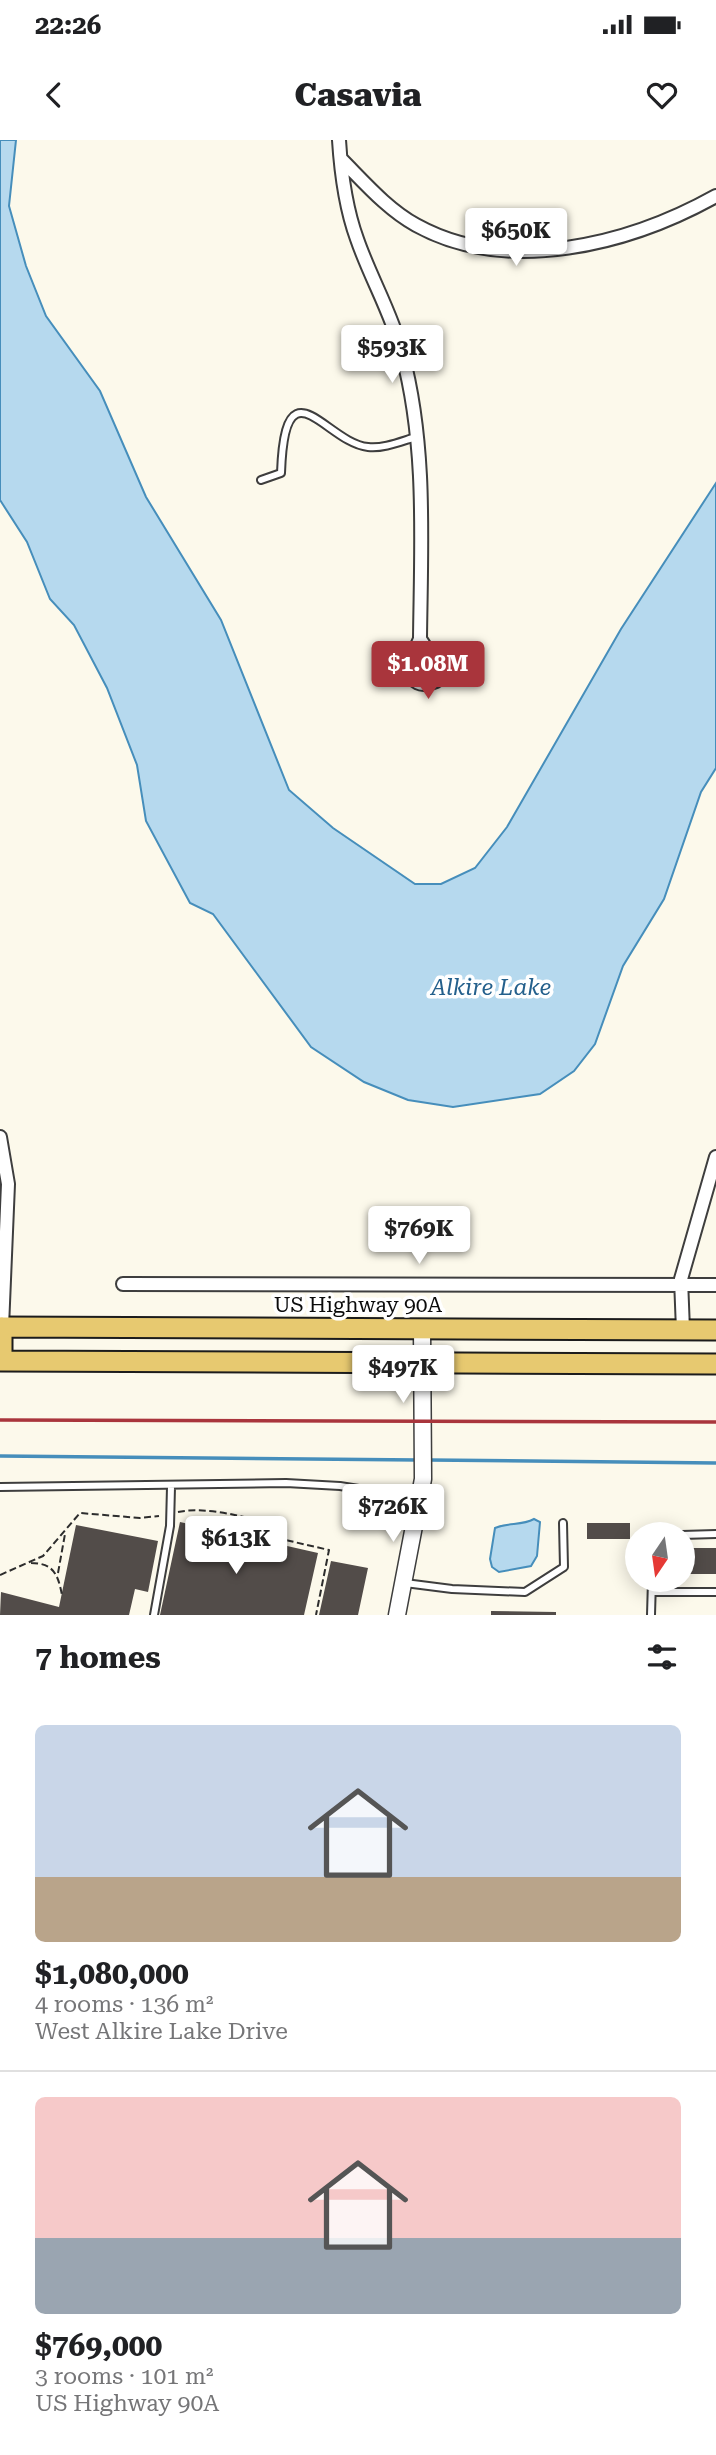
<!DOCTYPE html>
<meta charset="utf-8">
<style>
body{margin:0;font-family:"Roboto Serif",serif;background:#f6f6f6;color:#202124;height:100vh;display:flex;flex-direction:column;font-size:26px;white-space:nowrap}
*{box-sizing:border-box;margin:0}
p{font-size:23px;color:#757577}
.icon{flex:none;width:38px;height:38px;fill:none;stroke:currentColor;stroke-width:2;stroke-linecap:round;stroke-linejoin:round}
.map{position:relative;height:1475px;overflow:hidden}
.details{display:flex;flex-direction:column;background:#fff;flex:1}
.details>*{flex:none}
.needle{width:46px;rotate:193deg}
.fabs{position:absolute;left:625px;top:1382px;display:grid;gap:14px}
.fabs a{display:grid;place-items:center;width:70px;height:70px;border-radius:50%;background:#fff;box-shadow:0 4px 18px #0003;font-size:35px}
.price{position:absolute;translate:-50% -60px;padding:0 16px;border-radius:7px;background:#fff;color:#222;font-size:23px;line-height:46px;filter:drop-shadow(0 2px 4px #0008)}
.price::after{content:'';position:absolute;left:50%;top:42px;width:21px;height:16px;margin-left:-10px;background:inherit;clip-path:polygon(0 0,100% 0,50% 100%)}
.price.active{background:#a9353c;color:#fff}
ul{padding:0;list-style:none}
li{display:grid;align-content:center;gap:14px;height:371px;padding:0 35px}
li+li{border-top:2px solid #e0e0e0}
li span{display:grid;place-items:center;height:217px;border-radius:10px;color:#555}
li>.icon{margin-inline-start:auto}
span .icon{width:126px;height:126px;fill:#fffc;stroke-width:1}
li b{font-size:30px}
h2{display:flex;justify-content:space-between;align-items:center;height:84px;padding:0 35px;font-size:30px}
.status{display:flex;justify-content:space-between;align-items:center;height:49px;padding:0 35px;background:#fff;direction:ltr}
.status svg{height:19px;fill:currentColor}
header{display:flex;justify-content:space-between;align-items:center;height:91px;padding:0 35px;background:#fff;font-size:32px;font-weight:800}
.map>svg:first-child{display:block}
</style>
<div class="status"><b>22:26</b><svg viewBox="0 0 49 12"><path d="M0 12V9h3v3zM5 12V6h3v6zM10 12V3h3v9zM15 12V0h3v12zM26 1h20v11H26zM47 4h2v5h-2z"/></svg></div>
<header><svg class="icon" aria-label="back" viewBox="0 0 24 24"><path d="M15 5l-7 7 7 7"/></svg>Casavia<svg class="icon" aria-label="heart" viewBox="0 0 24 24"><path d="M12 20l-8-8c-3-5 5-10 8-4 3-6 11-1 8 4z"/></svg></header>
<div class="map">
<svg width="716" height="1475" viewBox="0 0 716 1475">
<rect width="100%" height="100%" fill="#fcf9eb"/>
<path fill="#b6d9ee" stroke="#468ebb" stroke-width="2" d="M0 0H16L9 66 26 126 46 176 100 251 146 357 221 480 289 650 333 688 415 744H441L475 728 507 687 621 489 716 343V628L701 652 664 759 623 826 595 904 574 931 540 954 453 967 408 960 364 942 311 907 213 774 190 763 146 681 137 625 107 548 74 485 50 459 27 402 0 360Z
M534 1379 540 1382 537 1416 531 1426 499 1432 492 1427 490 1419 495 1388C509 1382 521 1386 534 1379Z"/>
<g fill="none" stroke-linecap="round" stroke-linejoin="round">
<path stroke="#468ebb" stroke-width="3.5" d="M0 1316 418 1320
M429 1320 716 1323"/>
</g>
<path fill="#524c49" d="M180 1382 318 1413 304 1475H160Z
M587 1383H630V1399H587Z
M76 1385 158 1401 148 1452 135 1449 129 1475H0L1 1452 59 1467Z
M682 1408H716V1434H682Z
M331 1421 368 1428 358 1475H319Z
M491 1471 556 1472V1475H491Z"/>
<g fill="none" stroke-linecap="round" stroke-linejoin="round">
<defs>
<path id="service" d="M261 340 281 333C285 218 326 303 368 307 383 309 402 301 416 297
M0 1347 286 1343 340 1346 396 1355 419 1353
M682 1395 716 1394
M405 1443 452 1449 525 1452 564 1427 563 1383
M652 1452H716
M154 1475 170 1386 171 1347
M651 1475 652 1440"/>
<path id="minor" d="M339 0C341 32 346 69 357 99 370 137 392 174 402 213 427 306 421 403 420 499 411 516 402 555 436 541L437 525 420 499
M341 19C364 42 387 69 416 85 508 136 630 104 716 56
M0 997 8 1044 2 1187
M123 1144 716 1145
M683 1190 681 1139 716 1017"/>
<path id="tertiary" d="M397 1475 423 1339 422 1188"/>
<path id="primary" d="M0 1187 716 1190
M0 1221 716 1224
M2 1221V1187"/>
</defs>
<use href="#service" stroke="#3e3e3e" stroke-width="10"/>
<use href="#minor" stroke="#3e3e3e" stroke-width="16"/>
<use href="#tertiary" stroke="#3e3e3e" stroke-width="19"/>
<use href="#primary" stroke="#1c1c1c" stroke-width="23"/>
<path stroke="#2d2d2d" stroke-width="2" stroke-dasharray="7 3.5" stroke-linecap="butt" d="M178 1372C201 1367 235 1374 258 1381L255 1393 329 1410 316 1475
M31 1423C54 1423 58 1435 62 1455
M58 1433 65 1394
M0 1435 43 1416 80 1373 140 1378 159 1376"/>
<use href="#service" stroke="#fff" stroke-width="6"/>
<use href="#minor" stroke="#fff" stroke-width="12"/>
<use href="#tertiary" stroke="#fff" stroke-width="16"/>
<use href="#primary" stroke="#e7c970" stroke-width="19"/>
<path stroke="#a9353c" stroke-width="3.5" d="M0 1280 716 1282"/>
</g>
<g text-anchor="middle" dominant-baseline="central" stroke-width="7" stroke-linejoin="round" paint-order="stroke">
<g font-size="21" fill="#0b0b0b" stroke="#fff">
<text x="358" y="1165">US Highway 90A</text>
</g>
<g font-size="23" font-style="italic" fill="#24608c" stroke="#fff">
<text x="491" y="847">Alkire Lake</text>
</g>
</g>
</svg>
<div class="fabs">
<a><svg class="needle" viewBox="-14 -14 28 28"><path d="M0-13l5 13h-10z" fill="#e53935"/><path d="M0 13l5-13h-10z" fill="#757577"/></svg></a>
</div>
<b class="price" style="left:516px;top:128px">$650K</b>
<b class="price" style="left:392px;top:245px">$593K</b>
<b class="price active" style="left:428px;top:561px">$1.08M</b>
<b class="price" style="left:419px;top:1126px">$769K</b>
<b class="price" style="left:403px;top:1265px">$497K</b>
<b class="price" style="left:393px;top:1404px">$726K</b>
<b class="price" style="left:236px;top:1436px">$613K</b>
</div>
<section class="details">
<h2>7 homes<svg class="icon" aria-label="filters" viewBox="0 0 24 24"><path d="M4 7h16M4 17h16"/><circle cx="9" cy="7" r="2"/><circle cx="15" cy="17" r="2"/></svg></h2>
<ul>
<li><span style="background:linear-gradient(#c9d6e8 70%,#b9a48a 0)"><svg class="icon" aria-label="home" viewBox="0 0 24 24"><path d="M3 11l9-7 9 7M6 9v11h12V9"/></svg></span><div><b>$1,080,000</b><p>4 rooms · 136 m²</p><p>West Alkire Lake Drive</p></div></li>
<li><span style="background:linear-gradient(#f6c9c9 65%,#9aa5b1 0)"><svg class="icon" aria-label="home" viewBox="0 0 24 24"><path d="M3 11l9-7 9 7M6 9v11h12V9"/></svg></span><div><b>$769,000</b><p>3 rooms · 101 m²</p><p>US Highway 90A</p></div></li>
</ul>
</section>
